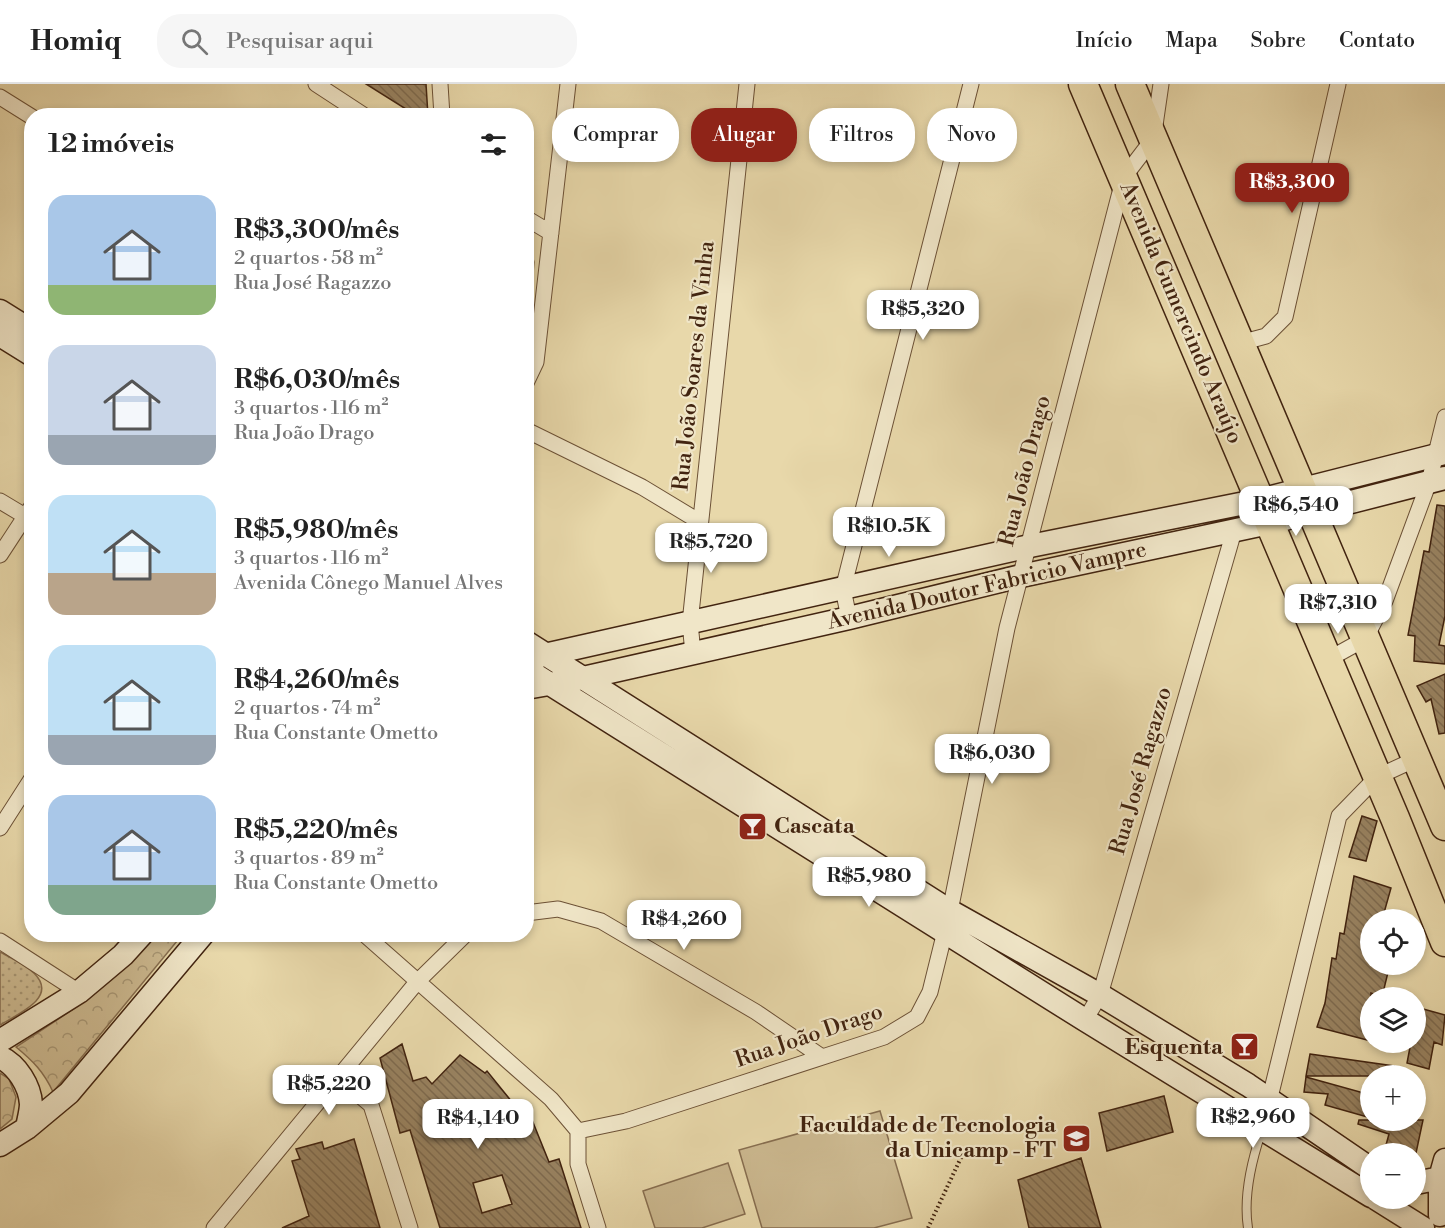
<!DOCTYPE html>
<html lang="pt">
<meta charset="utf-8">
<style>
body{margin:0;font-family:"Libre Bodoni",serif;background:#f6f6f6;color:#222;height:100vh;display:flex;flex-direction:column;font-size:22px;white-space:nowrap}
*{box-sizing:border-box;margin:0}
p{font-size:20px;color:#767676}
.icon{flex:none;width:33px;height:33px;fill:none;stroke:currentColor;stroke-width:2;stroke-linecap:round;stroke-linejoin:round}
.map{position:relative;flex:1;overflow:hidden}
.side{position:absolute;left:24px;top:24px;width:510px;height:834px;display:flex;flex-direction:column;background:#fff;border-radius:24px;box-shadow:0 3px 9px #0003}
.side>*{flex:none}
.top-card{position:absolute;left:552px;top:24px;width:570px;height:54px;display:flex;gap:12px}
.controls{position:absolute;left:1360px;top:825px;display:grid;gap:12px}
.controls a{display:grid;place-items:center;width:66px;height:66px;border-radius:50%;background:#fff;box-shadow:0 3px 9px #0003;font-size:30px}
.price{position:absolute;translate:-50% -51px;padding:0 14px;border-radius:12px;background:#fff;color:#222;font-size:20px;line-height:39px;filter:drop-shadow(0 2px 3px #0008)}
.price::after{content:'';position:absolute;left:50%;top:36px;width:18px;height:14px;margin-left:-9px;background:inherit;clip-path:polygon(0 0,100% 0,50% 100%)}
.price.selected{background:#8f2418;color:#fff}
ul{padding:0;list-style:none}
li{display:flex;align-items:center;gap:18px;height:150px;padding:0 24px}
li span{display:grid;place-items:center;flex:none;width:168px;height:120px;border-radius:18px;color:#555}
li>.icon{margin-inline-start:auto}
span .icon{width:72px;height:72px;fill:#fffc;stroke-width:1}
li b{font-size:26px}
h2{display:flex;justify-content:space-between;align-items:center;height:72px;padding:0 24px;font-size:26px}
.tag{padding:0 21px;border-radius:24px;background:#fff;box-shadow:0 3px 9px #0003;font-size:21px;line-height:54px}
.tag.selected{background:#8f2418;color:#fff}
header{display:flex;align-items:center;gap:36px;box-sizing:border-box;height:84px;padding:0 30px;background:#fff;border-bottom:2px solid #e0e0e0}
header strong{font-size:28px}
nav{display:flex;gap:33px;margin-inline-start:auto;font-size:21px}
.search{width:420px;height:54px;background:#f6f6f6;display:flex;align-items:center;gap:15px;box-sizing:border-box;padding:0 21px;border-radius:24px;color:#767676;font-size:22px}
.map>svg:first-child{display:block}
</style>
<header>
<strong>Homiq</strong>
<div class="search"><svg class="icon" aria-label="search" viewBox="0 0 24 24"><circle cx="10" cy="10" r="6"/><path d="M15 15l6 6"/></svg>Pesquisar aqui</div>
<nav><a>Início</a><a>Mapa</a><a>Sobre</a><a>Contato</a></nav>
</header>
<div class="map">
<svg width="1445" height="1144" viewBox="0 0 1445 1144">
<defs>
<pattern id="grass-dots" width="8" height="8" patternUnits="userSpaceOnUse" patternTransform="scale(1.5)"><rect width="8" height="8" fill="#ccb990"/><path d="M2 2h.1M6 6h.1" fill="none" stroke="#a79674" stroke-width="1.8" stroke-linecap="round"/></pattern>
<pattern id="park-crowns" width="20" height="18" patternUnits="userSpaceOnUse" patternTransform="scale(1.5)"><rect width="20" height="18" fill="#ccb990"/><path d="M2 6a3 3 0 1 1 6 0M12 15a3 3 0 1 1 6 0" fill="none" stroke="#a79674"/></pattern>
<pattern id="building-back-hatch" width="6" height="6" patternUnits="userSpaceOnUse" patternTransform="scale(1.5)"><rect width="6" height="6" fill="#988260"/><path d="M-1 5l2 2M0 0l6 6M5-1l2 2" fill="none" stroke="#7e6a4e"/></pattern>
</defs>
<rect width="100%" height="100%" fill="#e8d8aa"/>
<filter id="stains"><feTurbulence type="fractalNoise" baseFrequency=".00333" numOctaves="4"/><feColorMatrix values="0 0 0 0 .2 0 0 0 0 .09 0 0 0 0 .02 0 0 0 .5 -.17"/></filter>
<radialGradient id="worn" r=".72"><stop offset=".6" stop-color="#630" stop-opacity="0"/><stop offset="1" stop-color="#630" stop-opacity=".3"/></radialGradient>
<path fill="url(#grass-dots)" stroke="#876e50" stroke-width="1.5" d="M0 868C15 876 57 894 36 917 28 926 10 935 0 941Z"/>
<path fill="url(#park-crowns)" stroke="#876e50" stroke-width="1.5" d="M527 154 534 178 527 255Z
M155 851H182L53 1008C44 988 33 977 16 963L84 918 141 867Z
M0 989 9 995 16 1013 12 1035 0 1045Z"/>
<path fill="#ccb990" stroke="#876e50" stroke-width="1.5" d="M880 1027 912 1134 874 1144H762L739 1066Z
M728 1079 745 1130 702 1144H655L643 1107Z"/>
<path fill="url(#building-back-hatch)" stroke="#422410" stroke-width="1.5" fill-rule="evenodd" d="M366 0H426L428 32H417Z
M1437 421 1445 422V532L1439 561 1445 562V580L1414 577 1415 552 1408 551 1424 467 1429 468Z
M1445 590V649L1439 650 1431 615 1426 618 1417 602Z
M1362 732 1377 737 1366 777 1349 773Z
M1354 792 1391 804 1382 836H1371V880H1390L1382 913 1371 909V957L1317 943 1325 919 1332 874 1336 875 1340 849 1344 850Z
M1416 923 1445 931 1442 961 1434 958 1429 985 1407 979 1411 958H1416Z
M402 960 413 997 426 993 432 1000 460 971 485 989 487 987 512 1018 514 1016 532 1036 549 1078 559 1075 581 1144H440L410 1046 400 1049 380 974ZM502 1091 512 1120 482 1129 473 1099Z
M1310 970 1394 982V992H1306Z
M1306 993 1371 1011V1034L1325 1021 1328 1010 1304 1008Z
M1164 1012 1173 1048 1107 1067 1099 1029Z
M1359 1036H1423L1416 1069 1386 1061 1389 1050 1358 1040Z
M354 1055 380 1144H282L309 1132 292 1077 300 1075 296 1065 322 1058 324 1065Z
M1081 1074 1101 1144H1029L1018 1096Z"/>
<g fill="none" stroke-linecap="round" stroke-linejoin="round">
<defs>
<path id="lane" d="M1248 1144C1243 1112 1251 1079 1261 1049"/>
<path id="street" d="M316 0 365 32
M440 0 442 32
M0 13 32 33
M526 134 551 149
M1240 259 1266 252 1285 233 1338 0
M526 299 536 278 568 0
M526 346 642 403 700 438
M0 417 25 432
M0 471 32 422
M849 534 843 505 971 0
M693 569 690 539 747 0
M1327 576 1365 555 1385 517 1429 398 1445 333
M0 744 32 694
M526 829 558 825 601 837 756 928 822 973
M364 850 551 1015 578 1047
M0 857 79 908
M1085 936 1100 911 1234 447
M339 994 371 1021 410 1144
M1262 1046 1339 732 1377 693 1416 675
M578 1047 626 1037 884 953 917 933 930 908 950 827 1007 544 1124 93 1153 55 1161 0
M578 1047V1080L598 1144
M214 1144 417 898 466 850"/>
<path id="secondary" d="M0 227 32 247
M0 251 32 271
M526 558 950 827 1100 911 1248 1001 1371 1085
M540 572 1030 462 1260 416 1445 369
M526 585 1085 936 1371 1112
M526 604 583 594 849 534 1021 492 1269 439 1445 394
M0 957 79 908 123 871 142 850
M0 973C17 981 30 1002 31 1020 31 1028 28 1037 27 1044
M0 1061 27 1044 69 1009 203 850
M1416 1099 1440 1094
M1375 1114 1423 1144
M1440 1131V1094L1445 1076"/>
<path id="highway" d="M1083 0 1395 734 1445 858
M1130 0 1445 742"/>
</defs>
<use href="#lane" stroke="#6c5136" stroke-width="10"/>
<use href="#street" stroke="#6c5136" stroke-width="17"/>
<use href="#secondary" stroke="#422410" stroke-width="25"/>
<use href="#highway" stroke="#422410" stroke-width="31"/>
<path stroke="#422410" stroke-width="4" stroke-dasharray="1.5 3" stroke-linecap="butt" d="M928 1144 965 1065"/>
<use href="#lane" stroke="#f0e6c8" stroke-width="8"/>
<use href="#street" stroke="#f0e6c8" stroke-width="15"/>
<use href="#secondary" stroke="#f0e6c8" stroke-width="22"/>
<use href="#highway" stroke="#e8d8aa" stroke-width="28"/>
</g>
<defs>
<symbol id="bar-square" viewBox="-11 -11 22 22"><rect x="-9" y="-9" width="18" height="18" rx="4" fill="#8f2418" stroke="#f0e6c8"/><path d="M-6-5H6L.8 .8V4.5H3.5V6h-7V4.5H-.8V.8Z" fill="#fff"/></symbol>
<symbol id="university-square" viewBox="-11 -11 22 22"><rect x="-9" y="-9" width="18" height="18" rx="4" fill="#8f2418" stroke="#f0e6c8"/><path d="M0-5L7-2L0 1L-7-2ZM-4 1L0 2.5L4 1V4Q0 6-4 4Z" fill="#fff"/></symbol>
</defs>
<g fill-rule="evenodd">
<use href="#bar-square" x="736" y="726" width="33" height="33"/>
<use href="#bar-square" x="1228" y="946" width="33" height="33"/>
<use href="#university-square" x="1060" y="1038" width="33" height="33"/>
</g>
<g text-anchor="middle" dominant-baseline="central" stroke-width="4.5" stroke-linejoin="round" paint-order="stroke">
<g font-size="22" fill="#422410" stroke="#f0e6c8">
<text transform="translate(1181 229) rotate(67)">Avenida Gumercindo Araújo</text>
<text transform="translate(694 282) rotate(-84)">Rua João Soares da Vinha</text>
<text transform="translate(1025 387) rotate(-76)">Rua João Drago</text>
<text transform="translate(987 502) rotate(-13)">Avenida Doutor Fabricio Vampre</text>
<text transform="translate(1141 687) rotate(-74)">Rua José Ragazzo</text>
<text transform="translate(809 952) rotate(-19)">Rua João Drago</text>
</g>
<g font-size="22" font-weight="bold" fill="#422410" stroke="#f0e6c8" text-anchor="end">
<text x="774" y="742" text-anchor="start">Cascata</text>
<text x="1223" y="963">Esquenta</text>
<text x="1056" y="1041">Faculdade de Tecnologia<tspan x="1056" dy="25">da Unicamp - FT</tspan></text>
</g>
</g>
<rect width="100%" height="100%" filter="url(#stains)"/>
<rect width="100%" height="100%" fill="url(#worn)"/>
</svg>
<div class="controls">
<a><svg class="icon" aria-label="locate" viewBox="0 0 24 24"><circle cx="12" cy="12" r="6"/><path d="M12 2v4M12 18v4M2 12h4M18 12h4"/></svg></a>
<a><svg class="icon" aria-label="layers" viewBox="0 0 24 24"><path d="M12 4l9 5-9 5-9-5zM3 14l9 5 9-5"/></svg></a>
<a>+</a>
<a>−</a>
</div>
<b class="price selected" style="left:1292px;top:130px">R$3,300</b>
<b class="price" style="left:923px;top:257px">R$5,320</b>
<b class="price" style="left:1296px;top:453px">R$6,540</b>
<b class="price" style="left:889px;top:474px">R$10.5K</b>
<b class="price" style="left:711px;top:490px">R$5,720</b>
<b class="price" style="left:1338px;top:551px">R$7,310</b>
<b class="price" style="left:992px;top:701px">R$6,030</b>
<b class="price" style="left:869px;top:824px">R$5,980</b>
<b class="price" style="left:684px;top:867px">R$4,260</b>
<b class="price" style="left:329px;top:1032px">R$5,220</b>
<b class="price" style="left:1253px;top:1065px">R$2,960</b>
<b class="price" style="left:478px;top:1066px">R$4,140</b>
<div class="top-card">
<a class="tag">Comprar</a>
<a class="tag selected">Alugar</a>
<a class="tag">Filtros</a>
<a class="tag">Novo</a>
</div>
<section class="side">
<h2>12 imóveis<svg class="icon" aria-label="filters" viewBox="0 0 24 24"><path d="M4 7h16M4 17h16"/><circle cx="9" cy="7" r="2"/><circle cx="15" cy="17" r="2"/></svg></h2>
<ul>
<li><span style="background:linear-gradient(#a9c7e8 75%,#8fb573 0)"><svg class="icon" aria-label="home" viewBox="0 0 24 24"><path d="M3 11l9-7 9 7M6 9v11h12V9"/></svg></span><div><b>R$3,300/mês</b><p>2 quartos · 58 m²</p><p>Rua José Ragazzo</p></div></li>
<li><span style="background:linear-gradient(#c9d6e8 75%,#9aa5b1 0)"><svg class="icon" aria-label="home" viewBox="0 0 24 24"><path d="M3 11l9-7 9 7M6 9v11h12V9"/></svg></span><div><b>R$6,030/mês</b><p>3 quartos · 116 m²</p><p>Rua João Drago</p></div></li>
<li><span style="background:linear-gradient(#bfe0f5 65%,#b9a48a 0)"><svg class="icon" aria-label="home" viewBox="0 0 24 24"><path d="M3 11l9-7 9 7M6 9v11h12V9"/></svg></span><div><b>R$5,980/mês</b><p>3 quartos · 116 m²</p><p>Avenida Cônego Manuel Alves</p></div></li>
<li><span style="background:linear-gradient(#bfe0f5 75%,#9aa5b1 0)"><svg class="icon" aria-label="home" viewBox="0 0 24 24"><path d="M3 11l9-7 9 7M6 9v11h12V9"/></svg></span><div><b>R$4,260/mês</b><p>2 quartos · 74 m²</p><p>Rua Constante Ometto</p></div></li>
<li><span style="background:linear-gradient(#a9c7e8 75%,#7fa58c 0)"><svg class="icon" aria-label="home" viewBox="0 0 24 24"><path d="M3 11l9-7 9 7M6 9v11h12V9"/></svg></span><div><b>R$5,220/mês</b><p>3 quartos · 89 m²</p><p>Rua Constante Ometto</p></div></li>
</ul>
</section>
</div>
